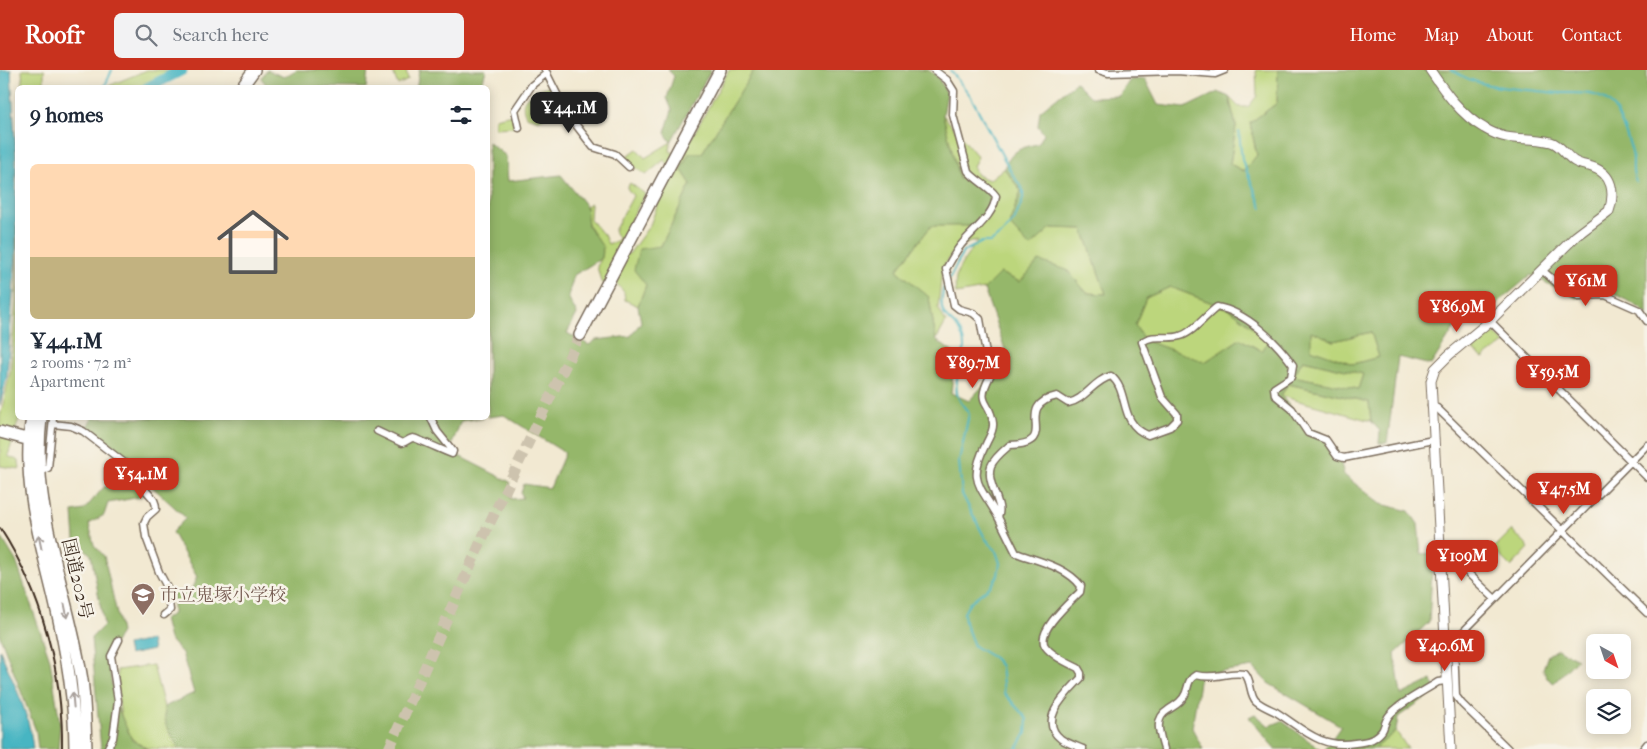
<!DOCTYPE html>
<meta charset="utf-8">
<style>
body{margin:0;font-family:"IM FELL French Canon","Noto Serif JP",serif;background:#f2f2f3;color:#1f2937;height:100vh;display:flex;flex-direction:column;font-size:19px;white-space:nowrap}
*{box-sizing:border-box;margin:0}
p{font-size:16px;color:#747a83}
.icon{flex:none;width:28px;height:28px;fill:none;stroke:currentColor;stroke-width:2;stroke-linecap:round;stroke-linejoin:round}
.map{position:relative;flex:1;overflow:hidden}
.panel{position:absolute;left:15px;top:15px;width:475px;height:335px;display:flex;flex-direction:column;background:#fff;border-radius:8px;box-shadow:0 2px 12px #0003}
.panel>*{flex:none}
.needle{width:32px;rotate:140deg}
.controls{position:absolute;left:1586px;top:564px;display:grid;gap:10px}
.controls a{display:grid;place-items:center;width:45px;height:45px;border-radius:8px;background:#fff;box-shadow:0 2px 12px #0003;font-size:25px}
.price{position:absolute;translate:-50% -42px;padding:0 11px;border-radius:10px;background:#c8321e;color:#fff;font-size:16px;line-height:32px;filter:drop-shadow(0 1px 2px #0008)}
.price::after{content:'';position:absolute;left:50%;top:30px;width:15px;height:11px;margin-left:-8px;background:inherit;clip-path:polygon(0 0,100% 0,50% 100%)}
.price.selected{background:#222;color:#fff}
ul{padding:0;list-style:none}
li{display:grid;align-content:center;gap:10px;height:265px;padding:0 15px}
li+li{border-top:1px solid #e0e1e3}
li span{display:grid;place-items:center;height:155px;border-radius:8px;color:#555}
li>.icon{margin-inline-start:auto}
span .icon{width:90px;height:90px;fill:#fffc;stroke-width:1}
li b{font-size:21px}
h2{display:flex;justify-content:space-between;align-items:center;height:60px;padding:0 15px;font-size:21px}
header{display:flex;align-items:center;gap:30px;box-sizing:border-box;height:70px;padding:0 25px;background:#c8321e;color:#fff}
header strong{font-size:24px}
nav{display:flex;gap:28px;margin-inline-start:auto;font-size:18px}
.search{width:350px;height:45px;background:#f2f2f3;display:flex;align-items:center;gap:12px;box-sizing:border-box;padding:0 18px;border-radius:8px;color:#747a83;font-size:19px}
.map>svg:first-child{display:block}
</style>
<header>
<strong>Roofr</strong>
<div class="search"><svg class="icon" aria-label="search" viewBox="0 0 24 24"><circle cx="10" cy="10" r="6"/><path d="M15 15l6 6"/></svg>Search here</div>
<nav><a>Home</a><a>Map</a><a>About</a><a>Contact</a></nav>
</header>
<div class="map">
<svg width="1647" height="679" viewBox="0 0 1647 679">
<rect width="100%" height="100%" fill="#f7f3e8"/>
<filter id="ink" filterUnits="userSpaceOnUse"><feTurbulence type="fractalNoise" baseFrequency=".02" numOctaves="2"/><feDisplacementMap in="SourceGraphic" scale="10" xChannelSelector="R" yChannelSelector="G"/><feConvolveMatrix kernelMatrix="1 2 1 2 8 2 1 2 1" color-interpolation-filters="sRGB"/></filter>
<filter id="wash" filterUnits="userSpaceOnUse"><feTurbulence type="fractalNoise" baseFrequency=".0096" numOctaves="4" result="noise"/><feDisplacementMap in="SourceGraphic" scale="20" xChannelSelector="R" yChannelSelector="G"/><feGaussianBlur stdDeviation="1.12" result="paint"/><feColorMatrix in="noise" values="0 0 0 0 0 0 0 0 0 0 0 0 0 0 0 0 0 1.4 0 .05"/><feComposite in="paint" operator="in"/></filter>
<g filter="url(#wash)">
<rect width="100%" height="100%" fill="#f2e9d2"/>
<path fill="#bcd67b" stroke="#7c804c" d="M22 0H44V17H23Z
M147 0H175L140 17H106Z
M392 0H406L408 10 398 15Z
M729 0H754L702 83H689L681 99 691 114 661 176 638 236 625 230 624 222 616 213 611 217 601 212 597 196C611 176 596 173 589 156 586 151 587 142 586 136L591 133 590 150 604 165 608 174 619 170 614 161 633 126 627 118 630 113 645 124 620 170 619 178 629 184 650 155 671 98 664 90 646 105 623 89 637 79 645 88 671 72 670 81 681 87Z
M1256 0H1278L1277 33 1250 53 1257 86 1244 101 1230 94 1236 56 1229 27 1239 37H1248L1257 26Z
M551 15 562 40 539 50 526 46C516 26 536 21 551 15Z
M512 44 514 57 495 58V48Z
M943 45 978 87 973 96 977 105 989 110 1004 98 1021 121 1009 154 1031 176 1051 158 1083 159 1106 224 1087 223 1067 200 1020 212 1000 203 984 219 956 224C952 198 967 190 977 170L956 177 942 200 938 238 946 252 936 270 929 228 897 200 931 156 978 155 994 120 959 109Z
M17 155 19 348 8 386 19 391 20 399 0 396V347L10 303 16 233Z
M1170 217 1231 240 1270 270 1262 281 1240 269 1205 292 1143 270 1135 255 1146 228Z
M1489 258 1505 273 1483 288 1468 276Z
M1311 260 1334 271 1371 262 1379 287 1353 294 1310 279Z
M1303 290 1363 304 1358 319 1292 306Z
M1288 314 1369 332 1371 351 1281 326Z
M1512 460 1529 478 1511 497 1493 479Z
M153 595 164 637 166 656 179 679C169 679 156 679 147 678 116 668 119 627 117 600Z
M1396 661 1408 679H1374Z"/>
<path fill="#95b76b" stroke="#687044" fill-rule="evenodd" d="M267 0 284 7 296 0H368L366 18 268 17 261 8Z
M419 0H486L481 17H415L417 15Z
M668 0H711L671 72 665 63 672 40 667 28 674 6Z
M754 0H928L937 6 947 23 943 45 959 109 994 120 978 156H931L897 200 929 227 936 270 955 284 951 323 969 331 1008 288 984 219 1000 203 1020 212 1039 191 1067 200 1087 223 1106 224 1083 159 1051 158 1030 177 1009 154 1021 121 1004 98C1012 81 1020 77 1038 74L1044 64 1038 56 1040 41 1076 12 1091 27 1119 26 1130 10 1145 9 1158 35 1185 38 1218 22 1229 27 1236 56 1230 94 1244 101 1257 85 1250 53 1277 33 1278 0H1647V245L1640 238 1607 219 1576 228 1531 205 1478 249 1463 244 1431 295 1398 287 1387 373H1379L1380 361 1371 351 1369 332 1288 314 1281 325 1305 358 1321 362 1338 382 1344 405 1381 434 1409 441 1418 454 1421 484 1433 483 1429 552 1395 584 1401 625 1432 610 1435 621 1398 647 1396 661 1374 679H1325L1341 656 1268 613 1253 597 1200 605 1192 658 1203 679H179L166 656 164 637 194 623 182 583 169 569 164 549 173 544V522L191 520 197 507 172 462 186 448 146 411 140 427 108 433 104 445 89 454 94 475 104 486 121 562 107 586 115 632 132 670 148 679H101L91 568 104 555 91 485 75 470 73 442 84 440 104 417 120 413 129 391 88 356 92 348H484L461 351 449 381 510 412 511 429 523 428 521 423 524 414 550 418 565 383 504 345 488 347V72L506 86 508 111 561 105 586 136 588 156 603 177 602 188 574 205 568 227 577 244 567 263 589 275 596 270 631 266 641 252 638 236 646 215 634 200 639 179 661 176 691 114 681 99 689 83H702ZM1170 217 1231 240 1269 270 1262 281 1240 269 1205 292 1144 270 1135 255 1146 228ZM1311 261 1334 271 1371 262 1379 287 1353 294 1311 279ZM1303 290 1363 304 1358 319 1293 306Z
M0 465 16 491 50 590 60 654 58 679H38L36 661 0 566Z
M1557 579 1577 589 1554 613 1547 608 1543 599 1548 585Z
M1255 644 1269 656 1282 651 1320 679H1275L1249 647Z"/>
<path fill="#47b5c2" stroke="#417070" d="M0 0H11L16 86V182L7 307 0 335Z
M151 570 153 580 129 585 127 575Z
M0 580C13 612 30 644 33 679H0Z"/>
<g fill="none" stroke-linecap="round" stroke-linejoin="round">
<path stroke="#47b5c2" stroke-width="2" d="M1452 0C1479 19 1516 18 1548 22 1572 26 1602 15 1617 43 1622 53 1633 79 1633 90 1633 101 1632 100 1636 112
M104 18 112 0
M1239 62 1242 90 1262 138
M950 208 963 182 982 172H991L1005 161 1015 149 1023 129V120L1011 102 970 25 950 0
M947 212C943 217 943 221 942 227 938 252 958 249 963 269 968 288 953 305 957 323 958 331 965 337 969 344L959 391 962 424 985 468 996 481 1000 493 998 505 992 515 970 532 964 543 965 553 974 576 994 588 1001 596 1004 623 1027 649 1026 663 1017 679"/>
<path stroke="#47b5c2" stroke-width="11" d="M147 18 182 0"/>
</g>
</g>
<g filter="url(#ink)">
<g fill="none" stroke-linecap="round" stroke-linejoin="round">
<path stroke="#cdc3ae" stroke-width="11" stroke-dasharray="11 5.5" stroke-linecap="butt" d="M389 679 483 467 580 265"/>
<defs>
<path id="street" d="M545 0 566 42 593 77 615 84 629 97
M934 0 947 10 954 21 953 45 968 101C976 111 989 116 996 126 994 146 973 160 961 175 955 182 951 191 946 199L954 235 959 239 973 243 980 249 990 306C975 336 990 328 993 353 994 361 989 367 986 374 967 411 980 415 998 447 1005 435 985 413 991 396 994 388 1003 381 1010 375 1063 374 1010 337 1057 326L1068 333C1085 330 1094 310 1111 306 1130 321 1118 354 1148 365L1170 357 1177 350V344L1162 327 1142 272C1154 263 1167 270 1180 266 1193 263 1206 245 1217 237 1246 242 1276 271 1293 295L1291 307 1274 318 1275 325 1292 339 1308 363 1326 370 1337 386 1344 388 1433 370
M1098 0 1108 3 1177 1 1215 4 1225 0
M519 58 515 40 532 15 547 3
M1543 201 1565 220 1579 226 1605 225 1639 240 1647 251
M1490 251 1647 407
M1431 335 1437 338 1647 543
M53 354 71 356 83 361 135 401C140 407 141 413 145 419 150 427 156 428 156 439L147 447 144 453 146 467 159 502 167 517 170 540 164 545
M377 361 402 373C406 372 410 368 413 368 416 368 446 382 452 384L453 381 437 361 431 348
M39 402 48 398 53 348
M998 447 1016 483C1038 491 1067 497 1081 516L1080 522C1070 532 1036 561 1045 576 1052 586 1068 593 1078 598L1081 603V608C1068 622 1036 650 1061 669 1067 673 1076 676 1083 679
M1439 479 1446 482 1495 529
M107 679 113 668 118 631 111 586 119 570
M1164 679C1160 665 1153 649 1168 640 1175 635 1179 634 1183 628 1190 619 1185 611 1196 605 1216 610 1226 601 1245 604 1252 612 1249 624 1256 631 1262 636 1270 639 1276 642 1303 659 1320 679 1355 673 1361 672 1369 672 1374 668 1387 659 1382 657 1388 647 1396 635 1426 620 1438 612L1446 611
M1508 679 1462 634 1456 626 1454 575 1457 568 1647 375
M1643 679 1647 674"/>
<path id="secondary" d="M1430 0C1445 22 1461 45 1484 58 1510 74 1526 65 1551 72 1561 75 1566 86 1574 91 1580 95 1586 95 1592 97 1613 104 1615 123 1609 141L1576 166 1490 251 1449 285 1435 299 1431 311 1451 679"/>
<path id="highway" d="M241 18 254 0
M580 265 720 0
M32 348C21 408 40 469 54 528 66 578 75 627 75 679
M41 348C30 438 68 522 82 610 85 633 85 656 86 679
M0 362 34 371"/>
</defs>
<use href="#street" stroke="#7b6d5d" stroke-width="9"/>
<use href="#secondary" stroke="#7b6d5d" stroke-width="11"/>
<use href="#highway" stroke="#7b6d5d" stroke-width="14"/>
<use href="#street" stroke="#fff" stroke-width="6"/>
<use href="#secondary" stroke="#fff" stroke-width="9"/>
<use href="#highway" stroke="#fff" stroke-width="11"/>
<path stroke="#3b2a1e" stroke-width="2" d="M0 458C42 523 63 602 62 679"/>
</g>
<defs><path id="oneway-shaft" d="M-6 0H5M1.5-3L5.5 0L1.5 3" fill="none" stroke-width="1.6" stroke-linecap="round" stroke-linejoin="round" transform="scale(1.25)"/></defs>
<g stroke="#a79f9a">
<use href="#oneway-shaft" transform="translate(40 472) rotate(-102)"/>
<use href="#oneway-shaft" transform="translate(66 541) rotate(78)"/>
<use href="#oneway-shaft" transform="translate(73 630) rotate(-95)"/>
</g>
</g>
<defs>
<symbol id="school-pin" viewBox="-11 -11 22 30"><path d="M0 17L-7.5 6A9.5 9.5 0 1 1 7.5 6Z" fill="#8d6e63" stroke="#f7f3e8"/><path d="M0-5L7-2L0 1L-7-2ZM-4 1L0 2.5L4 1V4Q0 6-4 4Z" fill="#fff"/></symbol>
</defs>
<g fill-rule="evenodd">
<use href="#school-pin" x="129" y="511" width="28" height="38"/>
</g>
<g text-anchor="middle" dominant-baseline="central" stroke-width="5" stroke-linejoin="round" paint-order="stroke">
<g font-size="18" fill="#3b2a1e" stroke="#f7f3e8">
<text transform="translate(77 509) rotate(77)">国道202号</text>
</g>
<g font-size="18" fill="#785e54" stroke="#f7f3e8" text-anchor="start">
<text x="160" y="525">市立鬼塚小学校</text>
</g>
</g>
</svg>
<div class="controls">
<a><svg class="needle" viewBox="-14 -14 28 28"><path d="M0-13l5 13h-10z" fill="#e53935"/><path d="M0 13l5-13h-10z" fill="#747a83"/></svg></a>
<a><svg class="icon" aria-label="layers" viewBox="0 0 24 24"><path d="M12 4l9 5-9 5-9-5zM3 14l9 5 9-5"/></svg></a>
</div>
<b class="price selected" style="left:569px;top:64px">¥44.1M</b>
<b class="price" style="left:1586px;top:237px">¥61M</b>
<b class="price" style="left:1457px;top:263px">¥86.9M</b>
<b class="price" style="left:973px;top:319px">¥89.7M</b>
<b class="price" style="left:1553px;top:328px">¥59.5M</b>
<b class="price" style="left:141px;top:430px">¥54.1M</b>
<b class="price" style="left:1564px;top:445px">¥47.5M</b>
<b class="price" style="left:1462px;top:512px">¥109M</b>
<b class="price" style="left:1445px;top:602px">¥40.6M</b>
<section class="panel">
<h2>9 homes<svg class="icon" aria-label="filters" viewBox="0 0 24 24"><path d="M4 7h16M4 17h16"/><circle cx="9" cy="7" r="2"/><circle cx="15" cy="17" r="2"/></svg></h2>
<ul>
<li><span style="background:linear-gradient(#ffd9b3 60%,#c2b280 0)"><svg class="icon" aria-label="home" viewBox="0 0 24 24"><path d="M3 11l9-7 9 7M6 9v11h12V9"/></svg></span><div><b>¥44.1M</b><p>2 rooms · 72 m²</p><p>Apartment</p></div></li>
</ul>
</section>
</div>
